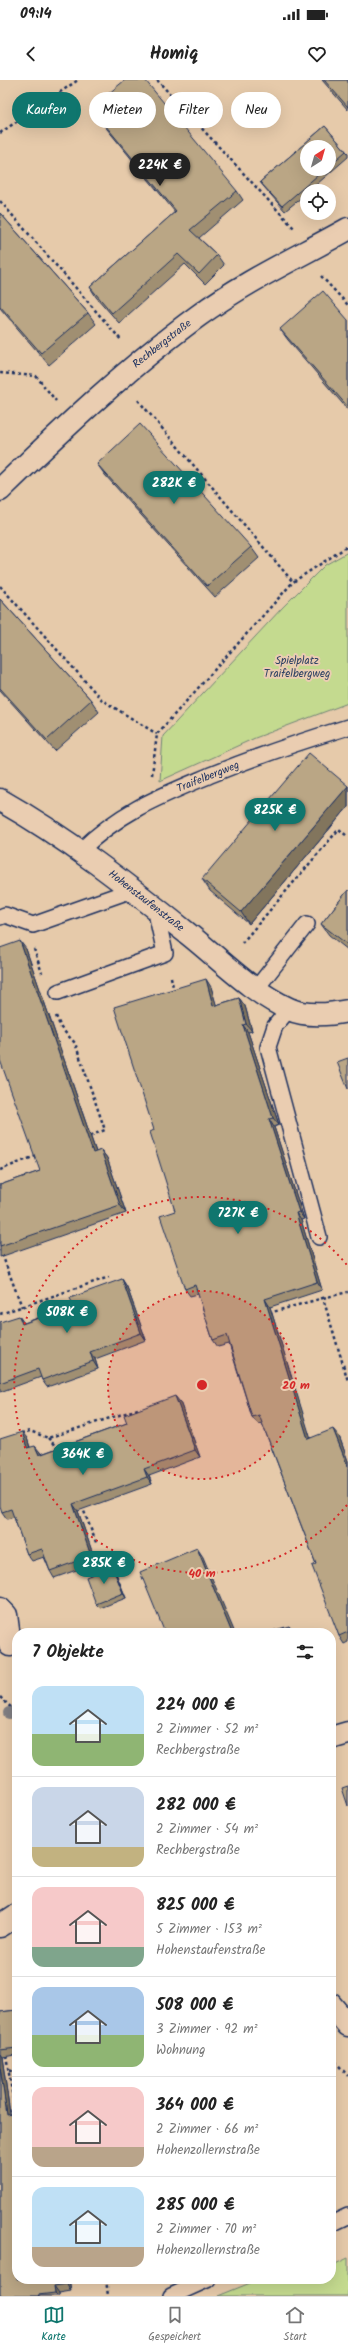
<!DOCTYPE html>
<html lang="de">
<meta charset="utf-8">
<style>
body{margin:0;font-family:Kalam,sans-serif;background:#f2f2f2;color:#222;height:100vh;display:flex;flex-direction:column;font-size:15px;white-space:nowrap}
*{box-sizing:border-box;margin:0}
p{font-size:13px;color:#767676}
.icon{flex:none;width:22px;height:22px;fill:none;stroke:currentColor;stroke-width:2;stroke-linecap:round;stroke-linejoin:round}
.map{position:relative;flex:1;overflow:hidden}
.panel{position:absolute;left:12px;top:1548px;width:324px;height:656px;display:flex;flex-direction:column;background:#fff;border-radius:16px;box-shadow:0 4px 16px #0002}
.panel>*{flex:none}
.hud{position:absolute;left:12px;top:12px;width:324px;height:36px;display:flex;gap:8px}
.needle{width:26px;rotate:37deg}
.buttons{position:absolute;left:300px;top:60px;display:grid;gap:8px}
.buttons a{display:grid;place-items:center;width:36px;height:36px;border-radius:50%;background:#fff;box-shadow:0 4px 16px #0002;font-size:20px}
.price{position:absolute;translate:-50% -34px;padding:0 9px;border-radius:14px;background:#0f766e;color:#fff;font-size:13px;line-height:26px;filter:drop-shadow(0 1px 2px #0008)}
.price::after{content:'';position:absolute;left:50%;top:24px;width:12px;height:9px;margin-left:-6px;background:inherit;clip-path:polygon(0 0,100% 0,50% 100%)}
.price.on{background:#222;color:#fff}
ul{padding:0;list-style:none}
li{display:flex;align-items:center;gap:12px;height:100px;padding:0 20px}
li+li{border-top:1px solid #e0e0e0}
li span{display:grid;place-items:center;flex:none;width:112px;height:80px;border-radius:12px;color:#555}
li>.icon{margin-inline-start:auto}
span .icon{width:48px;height:48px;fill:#fffc;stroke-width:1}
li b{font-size:17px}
h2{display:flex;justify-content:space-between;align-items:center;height:48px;padding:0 20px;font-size:17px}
.tag{padding:0 14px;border-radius:18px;background:#fff;box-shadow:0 4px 16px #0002;font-size:14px;line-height:36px}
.tag.on{background:#0f766e;color:#fff}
.status{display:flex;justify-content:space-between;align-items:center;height:28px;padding:0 20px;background:#fff;direction:ltr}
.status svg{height:11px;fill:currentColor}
header{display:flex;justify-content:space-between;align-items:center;height:52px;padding:0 20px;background:#fff;font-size:18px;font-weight:800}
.menu{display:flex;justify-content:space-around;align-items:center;height:56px;border-top:1px solid #e0e0e0;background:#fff;font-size:11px;color:#767676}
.menu a{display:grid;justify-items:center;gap:2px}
.menu .on{color:#0f766e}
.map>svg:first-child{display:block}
</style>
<div class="status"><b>09:14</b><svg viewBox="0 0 49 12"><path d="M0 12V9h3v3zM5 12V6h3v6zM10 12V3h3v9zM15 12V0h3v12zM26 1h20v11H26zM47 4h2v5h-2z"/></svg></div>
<header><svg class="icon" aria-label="back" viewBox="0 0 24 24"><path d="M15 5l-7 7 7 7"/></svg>Homiq<svg class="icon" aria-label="heart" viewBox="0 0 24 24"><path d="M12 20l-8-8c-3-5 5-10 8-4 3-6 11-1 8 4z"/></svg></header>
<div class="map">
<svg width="348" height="2216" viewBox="0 0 348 2216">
<rect width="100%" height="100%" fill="#e6caaa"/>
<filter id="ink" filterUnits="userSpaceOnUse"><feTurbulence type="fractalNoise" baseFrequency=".025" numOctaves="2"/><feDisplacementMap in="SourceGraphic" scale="8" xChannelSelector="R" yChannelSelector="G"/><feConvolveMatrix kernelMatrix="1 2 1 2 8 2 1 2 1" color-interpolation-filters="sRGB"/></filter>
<g filter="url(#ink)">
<path fill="#c4da8f" stroke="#708476" d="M348 472V623L255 658 160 701 163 656 282 528 325 485Z
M348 2178V2216H218L260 2199H331V2186Z"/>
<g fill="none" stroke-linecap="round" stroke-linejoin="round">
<defs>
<path id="service" d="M80 771C122 730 161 716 213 694 258 676 302 661 348 647
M0 837 5 835 33 845 132 810
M256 909 307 844
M58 912 165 873 155 828
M289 929 275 946 268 967 319 1157
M331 2144 348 2136
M171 2216 209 2199"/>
<path id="minor" d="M0 410C63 349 127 288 198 236 244 202 298 177 348 149
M0 720C67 758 127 805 187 853 219 878 251 912 289 929 307 937 328 935 348 931
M331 1658 348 1653
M0 1846 17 1835"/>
<path id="tertiary" d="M0 1529 6 1535 10 1565
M331 1925 348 1945"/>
</defs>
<use href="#service" stroke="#1b2f5e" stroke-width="18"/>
<use href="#minor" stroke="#1b2f5e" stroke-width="25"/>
<use href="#tertiary" stroke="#1b2f5e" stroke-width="25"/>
<path stroke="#1b2f5e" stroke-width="2.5" stroke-dasharray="3 3" stroke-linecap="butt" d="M157 0 294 148
M0 53 78 0
M0 121 122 261
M321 196 348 225
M0 293 36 296 56 321
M138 320 293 502
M0 506 102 620 157 654
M152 695 157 654 293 502 348 466
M242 863 339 749 348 757
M34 869 42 893
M171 897 174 912
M56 936 61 948 75 963 105 1050 87 1057
M0 1090 38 1075
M0 1169 22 1227
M323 1218 348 1212
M269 1233 323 1218 348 1301
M0 1234 109 1197
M21 1353 30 1351 48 1358 141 1328
M48 1358 59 1370
M82 1426 97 1465
M0 1617 17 1633
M6 1975 15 2030 8 2031
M331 1977 348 1996
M9 1991 17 1990
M106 2199 108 2216"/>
<use href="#service" stroke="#eacdb1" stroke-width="15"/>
<use href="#minor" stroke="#eacdb1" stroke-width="22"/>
<use href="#tertiary" stroke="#eacdb1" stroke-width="22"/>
</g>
<circle fill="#807e83" cx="9" cy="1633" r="6"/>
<path fill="#a08f72" stroke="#1b2f5e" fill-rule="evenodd" d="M322 0H348V30Z
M91 28 237 111 243 120 199 158 217 175 224 185 205 204 185 184 119 243 96 217 90 207 175 132 98 38Z
M325 46 346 71 348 73V77L309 111H307V113L285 131 264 107 260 102ZM307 67H329V89H307Z
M0 133 88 233 96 244 49 285 0 228Z
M348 240V330L288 260 280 249Z
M97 384 251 467 259 478 215 517 105 395Z
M0 519 91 620 99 632 55 671 0 610Z
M348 706V727L249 844 210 811 202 799Z
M348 810V870L329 855 321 844Z
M26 869 96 1072 101 1070 107 1078 126 1133 0 1177V1105L40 1091Z
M211 907 216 925 239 918 245 926 252 951 248 952 279 1045 274 1047 304 1139 301 1140 322 1210 270 1227 310 1358 339 1356 348 1381V1562L344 1564 339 1556 316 1484 262 1343 258 1344 252 1337 229 1264 218 1267 213 1260 198 1214 190 1216 185 1209 175 1131 154 1050Z
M122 1199 127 1207 146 1260 95 1279 98 1289 47 1307 42 1300 41 1297 0 1312V1242L24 1243 73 1225Z
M180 1322 200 1377 149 1396 152 1404 78 1431 96 1483 54 1498 50 1491 44 1477 32 1481 27 1474 14 1437 7 1439 2 1432 27 1358 30 1367 40 1372 41 1374 127 1343Z
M112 1486 115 1491 126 1518 100 1528 96 1524Z
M17 1930V1975L2 1977 10 2034 17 2199H69L71 2211 59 2213V2216H0V1932Z"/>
<path fill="#82745d" stroke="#1b2f5e" d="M348 706V727L249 844 241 832Z
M20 861 26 869 99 1081 93 1073Z
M206 899 211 907 219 934 213 926Z
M239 918 245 926 252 951 246 944Z
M243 945 248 952 279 1045 273 1038Z
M269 1039 274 1047 304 1139 299 1132Z
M101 1070 107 1078 126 1133 120 1125Z
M296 1133 301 1140 322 1210 317 1202Z
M122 1199 127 1207 146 1260 141 1253Z
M265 1219 270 1227 313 1366 308 1359Z
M19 1236 24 1243 22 1244Z
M90 1272 95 1279 98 1289 93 1281Z
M175 1316 180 1322 200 1377 195 1370Z
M333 1349 339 1356 348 1381V1387Z
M22 1352 27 1358 32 1375 27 1368Z
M35 1366 40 1372 43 1382 39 1375Z
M144 1389 149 1396 152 1404 147 1397Z
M73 1424 78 1431 96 1483 91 1476Z
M197 1468 203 1477 235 1553H232Z
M112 1486 115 1491 126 1518 123 1513Z
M289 1546 293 1551V1553H291Z
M0 1974 2 1977 11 2041 7 2035 0 1987Z
M66 2199H69L71 2211 67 2204Z
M54 2206 59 2213V2216H58L55 2213Z"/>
<path fill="#baa685" stroke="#1b2f5e" d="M125 0H145L237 111 190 150 217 175 199 194 178 174 112 233 90 207 176 131 91 28Z
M324 0H348V27Z
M325 46 346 71 329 86V67H307V89H325L282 126 260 102Z
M0 133 88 233 41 273 0 226Z
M323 211 348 240V327L280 249Z
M140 344 251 467 207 506 97 384Z
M0 519 91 620 47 660 0 608Z
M309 673 348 706 241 832 202 799Z
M348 810V865L321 844Z
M20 861 93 1073 101 1070 120 1125 0 1166V1105L40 1091 0 980V868Z
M206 899 213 926 239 918 246 944 243 945 273 1038 269 1039 299 1132 296 1133 317 1202 265 1219 308 1359 333 1349 348 1387V1552L339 1556 312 1486 316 1484 259 1335 252 1337 227 1255 213 1260 195 1205 185 1209 160 1136 175 1131 150 1052 154 1050 114 927Z
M348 978V1009L337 982Z
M122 1199 141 1253 90 1272 93 1281 42 1300 38 1289 0 1303V1242L19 1236 22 1244 47 1235 73 1225 70 1218Z
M175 1316 195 1370 144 1389 147 1397 73 1424 91 1476 50 1491 42 1469 27 1474 11 1429 2 1432 0 1426V1359L22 1352 27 1368 35 1366 39 1375 127 1343 124 1335Z
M197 1468 232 1553H165L140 1492Z
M112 1486 123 1513 96 1524 86 1497Z
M289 1546 291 1553H265Z
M348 1706V1726L342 1708Z
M17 1930V1968L0 1970V1932Z
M0 1987 7 2035 17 2033V2199H66L67 2204 54 2206 55 2213 38 2215 39 2216H0Z"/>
</g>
<circle cx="202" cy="1305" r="94" fill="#d62828" fill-opacity=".12"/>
<g fill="none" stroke="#d62828" stroke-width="2" stroke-dasharray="2 4">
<circle cx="202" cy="1305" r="94"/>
<path d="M347 1425A188 188 0 1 1 347 1185"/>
</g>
<g text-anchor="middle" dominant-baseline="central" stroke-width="4" stroke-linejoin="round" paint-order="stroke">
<g font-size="11" fill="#1b2f5e" stroke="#eacdb1">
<text transform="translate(162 264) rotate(-38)">Rechbergstraße</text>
<text transform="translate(208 697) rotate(-22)">Traifelbergweg</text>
<text transform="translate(146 821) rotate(38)">Hohenstaufenstraße</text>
</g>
<g font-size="11" fill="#2c4063" stroke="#eacdb1">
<text x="297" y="581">Spielplatz<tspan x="297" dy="13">Traifelbergweg</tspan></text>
</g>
</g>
<circle cx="202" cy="1305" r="6" fill="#d62828" stroke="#eacdb1" stroke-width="2"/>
<g font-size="12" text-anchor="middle" font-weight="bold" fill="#d62828" stroke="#eacdb1" stroke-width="4" stroke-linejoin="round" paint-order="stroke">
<text x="296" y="1309">20 m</text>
<text x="202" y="1497">40 m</text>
</g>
</svg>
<div class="buttons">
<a><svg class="needle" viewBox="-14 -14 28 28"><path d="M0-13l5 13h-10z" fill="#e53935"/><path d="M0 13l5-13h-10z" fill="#767676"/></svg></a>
<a><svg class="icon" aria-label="locate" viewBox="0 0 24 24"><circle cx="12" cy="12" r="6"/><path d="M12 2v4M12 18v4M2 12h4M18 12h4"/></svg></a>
</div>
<b class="price on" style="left:160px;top:107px">224K €</b>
<b class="price" style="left:174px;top:425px">282K €</b>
<b class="price" style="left:275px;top:752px">825K €</b>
<b class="price" style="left:238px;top:1155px">727K €</b>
<b class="price" style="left:67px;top:1254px">508K €</b>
<b class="price" style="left:83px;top:1396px">364K €</b>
<b class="price" style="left:104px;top:1505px">285K €</b>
<div class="hud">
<a class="tag on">Kaufen</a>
<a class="tag">Mieten</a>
<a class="tag">Filter</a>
<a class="tag">Neu</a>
</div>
<section class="panel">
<h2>7 Objekte<svg class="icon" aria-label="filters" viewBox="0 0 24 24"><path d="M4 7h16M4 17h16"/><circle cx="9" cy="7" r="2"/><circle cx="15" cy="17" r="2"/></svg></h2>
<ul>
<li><span style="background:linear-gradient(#bfe0f5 60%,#8fb573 0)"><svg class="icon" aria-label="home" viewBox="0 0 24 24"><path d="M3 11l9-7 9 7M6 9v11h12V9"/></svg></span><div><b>224 000 €</b><p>2 Zimmer · 52 m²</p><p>Rechbergstraße</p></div></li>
<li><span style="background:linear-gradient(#c9d6e8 75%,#c2b280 0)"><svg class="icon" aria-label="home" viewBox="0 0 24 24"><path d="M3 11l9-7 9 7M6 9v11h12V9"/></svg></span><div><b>282 000 €</b><p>2 Zimmer · 54 m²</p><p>Rechbergstraße</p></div></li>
<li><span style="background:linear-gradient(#f6c9c9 75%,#7fa58c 0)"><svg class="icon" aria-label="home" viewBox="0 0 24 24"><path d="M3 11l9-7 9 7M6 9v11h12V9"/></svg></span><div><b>825 000 €</b><p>5 Zimmer · 153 m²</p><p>Hohenstaufenstraße</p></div></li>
<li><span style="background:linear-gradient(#a9c7e8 60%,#8fb573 0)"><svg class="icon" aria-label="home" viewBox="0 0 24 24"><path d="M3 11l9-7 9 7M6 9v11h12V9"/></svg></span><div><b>508 000 €</b><p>3 Zimmer · 92 m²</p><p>Wohnung</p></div></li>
<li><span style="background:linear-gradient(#f6c9c9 75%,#b9a48a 0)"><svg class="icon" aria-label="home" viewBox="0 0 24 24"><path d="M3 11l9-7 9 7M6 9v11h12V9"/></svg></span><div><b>364 000 €</b><p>2 Zimmer · 66 m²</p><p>Hohenzollernstraße</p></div></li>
<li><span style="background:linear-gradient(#bfe0f5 75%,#b9a48a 0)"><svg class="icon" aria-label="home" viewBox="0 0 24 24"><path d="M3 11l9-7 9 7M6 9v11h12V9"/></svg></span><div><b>285 000 €</b><p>2 Zimmer · 70 m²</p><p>Hohenzollernstraße</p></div></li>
</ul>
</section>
</div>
<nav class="menu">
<a class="on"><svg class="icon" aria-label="map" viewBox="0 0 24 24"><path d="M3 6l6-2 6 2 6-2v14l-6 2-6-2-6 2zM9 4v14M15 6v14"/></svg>Karte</a>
<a><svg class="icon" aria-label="saved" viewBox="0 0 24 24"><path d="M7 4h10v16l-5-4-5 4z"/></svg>Gespeichert</a>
<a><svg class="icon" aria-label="home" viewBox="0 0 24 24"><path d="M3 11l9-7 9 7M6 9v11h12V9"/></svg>Start</a>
</nav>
